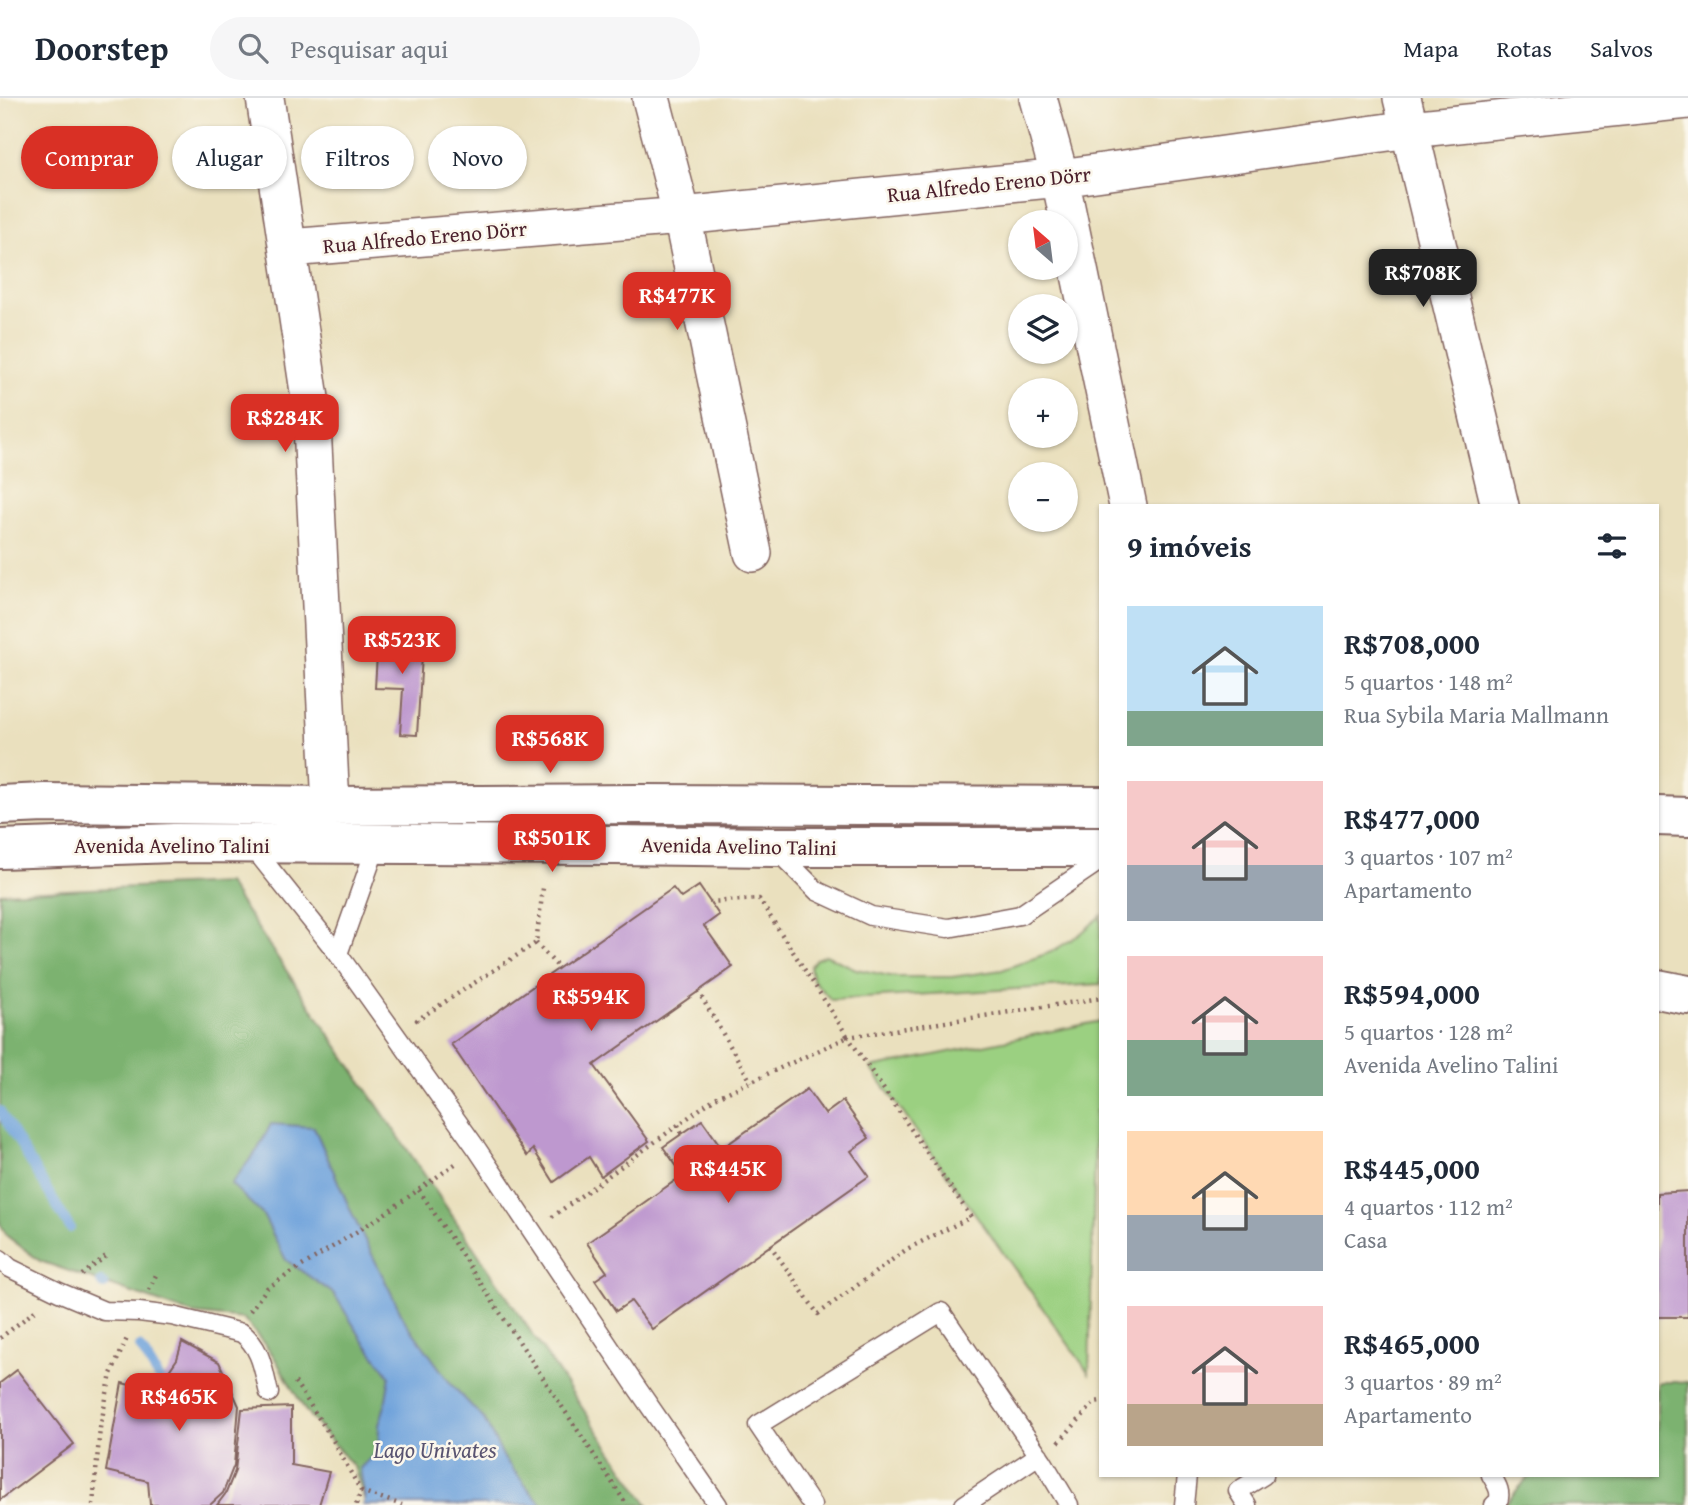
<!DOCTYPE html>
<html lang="pt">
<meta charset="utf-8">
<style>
body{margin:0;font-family:"Gentium Book Plus",serif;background:#f6f6f7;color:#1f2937;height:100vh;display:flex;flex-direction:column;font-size:26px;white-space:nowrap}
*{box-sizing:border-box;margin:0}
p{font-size:23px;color:#747a83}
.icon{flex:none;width:38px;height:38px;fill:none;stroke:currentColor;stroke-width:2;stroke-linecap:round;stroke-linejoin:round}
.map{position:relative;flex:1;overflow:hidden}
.drawer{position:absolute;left:1099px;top:406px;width:560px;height:973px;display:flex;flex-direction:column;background:#fff;border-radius:0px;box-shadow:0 2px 5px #0004}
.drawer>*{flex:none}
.guide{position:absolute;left:21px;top:28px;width:665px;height:63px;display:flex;gap:14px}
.needle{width:46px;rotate:332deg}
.buttons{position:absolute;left:1008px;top:112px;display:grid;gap:14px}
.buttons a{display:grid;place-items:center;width:70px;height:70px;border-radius:50%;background:#fff;box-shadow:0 2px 5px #0004;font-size:35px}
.price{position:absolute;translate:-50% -60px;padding:0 16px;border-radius:14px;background:#d93025;color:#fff;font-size:23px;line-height:46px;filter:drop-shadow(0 2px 4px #0008)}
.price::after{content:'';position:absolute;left:50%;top:42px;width:21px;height:16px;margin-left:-10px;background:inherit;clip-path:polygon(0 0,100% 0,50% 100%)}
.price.active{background:#222;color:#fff}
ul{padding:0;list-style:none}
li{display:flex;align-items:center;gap:21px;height:175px;padding:0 28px}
li span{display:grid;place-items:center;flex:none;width:196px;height:140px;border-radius:0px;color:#555}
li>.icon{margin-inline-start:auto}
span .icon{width:84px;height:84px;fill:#fffc;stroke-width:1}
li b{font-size:30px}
h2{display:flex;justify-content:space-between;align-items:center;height:84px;padding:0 28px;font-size:30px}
.chip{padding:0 24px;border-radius:32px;background:#fff;box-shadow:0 2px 5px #0004;font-size:24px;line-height:63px}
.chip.active{background:#d93025;color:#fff}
header{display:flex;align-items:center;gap:42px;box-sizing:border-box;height:98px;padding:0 35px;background:#fff;border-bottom:2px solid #e0e1e3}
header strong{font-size:33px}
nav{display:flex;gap:38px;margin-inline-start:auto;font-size:24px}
.search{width:490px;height:63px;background:#f6f6f7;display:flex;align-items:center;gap:18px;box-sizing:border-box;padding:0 24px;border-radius:38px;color:#747a83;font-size:26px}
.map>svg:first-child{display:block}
</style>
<header>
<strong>Doorstep</strong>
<div class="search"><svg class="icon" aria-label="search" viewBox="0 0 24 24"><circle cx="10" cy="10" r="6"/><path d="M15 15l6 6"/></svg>Pesquisar aqui</div>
<nav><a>Mapa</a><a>Rotas</a><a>Salvos</a></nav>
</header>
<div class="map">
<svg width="1688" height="1407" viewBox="0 0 1688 1407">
<rect width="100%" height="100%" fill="#fbf7ec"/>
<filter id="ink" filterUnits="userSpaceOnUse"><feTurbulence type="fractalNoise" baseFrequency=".0143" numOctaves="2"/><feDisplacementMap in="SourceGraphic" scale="14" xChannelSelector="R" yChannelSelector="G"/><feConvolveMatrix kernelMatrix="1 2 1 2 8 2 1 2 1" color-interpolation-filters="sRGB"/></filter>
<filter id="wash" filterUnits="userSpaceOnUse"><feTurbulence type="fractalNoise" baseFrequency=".00686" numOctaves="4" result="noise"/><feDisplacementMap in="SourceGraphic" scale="28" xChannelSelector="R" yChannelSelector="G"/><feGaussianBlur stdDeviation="1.57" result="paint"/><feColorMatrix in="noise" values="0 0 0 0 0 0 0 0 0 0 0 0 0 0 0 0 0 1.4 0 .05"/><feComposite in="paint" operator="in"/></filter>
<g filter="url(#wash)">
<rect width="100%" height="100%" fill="#eae0be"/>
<path fill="#9bd081" stroke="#727856" stroke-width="2" d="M1101 818V886L831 902 813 882 810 869 816 861 826 857 856 871 895 879H952L1002 872 1051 854 1079 837Z
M1101 923V1013H1096L1089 1275 871 970Z"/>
<path fill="#7cb26f" stroke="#63684d" stroke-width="2" d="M227 785 648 1407H366L354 1369 306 1314 273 1257 244 1221 193 1216 40 1163 7 1138 0 1126V795Z
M1660 1284H1688V1407H1503L1531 1377H1657V1286Z"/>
<path fill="#6fa3db" stroke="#5c6183" stroke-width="2" d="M271 1026 314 1029 354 1120 405 1223 451 1286 484 1321 504 1360 535 1399 543 1407H363L365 1402 360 1370 378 1353 379 1327 385 1307 390 1278 362 1241 334 1196 286 1162 263 1117 231 1086 258 1051Z"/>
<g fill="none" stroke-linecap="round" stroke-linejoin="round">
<path stroke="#6fa3db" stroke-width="10" d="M0 1013 70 1130
M101 1184 104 1187
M140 1249 167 1293"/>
</g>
<g id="blocks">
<path fill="#be98cf" d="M378 540 423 542 417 637 400 636 403 591 375 590Z
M699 788 719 817 704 828 733 869 594 967 649 1043 601 1078 589 1059 554 1084 533 1051 527 1058 451 946 673 790 681 800Z
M807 991 825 1016 843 1003 869 1040 851 1053 869 1078 652 1231 631 1203 616 1213 595 1182 607 1174 587 1145 683 1077 663 1049 702 1022 722 1050Z
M1688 1093V1219H1657V1095Z
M182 1244 219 1264 239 1308 234 1367 223 1395 210 1407H150L148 1383 106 1373 122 1285 155 1293 177 1261Z
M17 1272 74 1346 0 1402V1285Z
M291 1309V1367L329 1374 319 1407H217L226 1395 235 1373 242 1311Z"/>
</g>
</g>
<g filter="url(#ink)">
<use href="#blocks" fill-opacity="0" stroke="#82635e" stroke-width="2"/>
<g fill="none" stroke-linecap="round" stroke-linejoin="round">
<defs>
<path id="service" d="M251 747 338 856 477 1051 635 1287 718 1407
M776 752 817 793 871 818 948 830 1020 817 1101 762
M338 856 377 746
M0 1161 10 1170 59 1194 104 1213 139 1214 172 1218 242 1235C262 1251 263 1272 269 1295
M1491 1377C1496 1386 1502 1393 1498 1404L1494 1407
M812 1407 758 1327 941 1214 1042 1362 1069 1407
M964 1407 1039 1357
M1184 1407 1187 1377
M1247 1407 1238 1393 1264 1377"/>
<path id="minor" d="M265 0 311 307 331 708
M651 0 682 118 753 455
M1038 0 1060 80 1128 408
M1402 0 1500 408
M289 150 682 118 1060 80 1410 31 1688 2"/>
<path id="secondary" d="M0 707 44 705 331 708 637 706 1101 708
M1657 718 1688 719
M0 751 174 745 615 747 773 749H1101
M1657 891 1688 897"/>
</defs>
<use href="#service" stroke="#82635e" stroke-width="21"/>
<use href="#minor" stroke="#82635e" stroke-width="40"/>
<use href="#secondary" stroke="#82635e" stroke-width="42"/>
<path stroke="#82635e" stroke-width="4.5" stroke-dasharray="2 5" stroke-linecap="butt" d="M536 845 559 870
M698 893 751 984
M418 923 417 922 536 845 543 790
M678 1027 682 1036
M419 1092 627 1407
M552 1119 715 1000 848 939 759 801 710 804
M770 1147 818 1216 907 1151 971 1119 848 939 1101 900
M82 1177 106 1158
M149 1192 156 1177
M250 1213 267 1190 380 1119 458 1064
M0 1240 36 1212
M295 1284 330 1337 361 1393 356 1407
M1059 1344 1095 1304 1101 1303
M361 1393 402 1407
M93 1407 100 1330 111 1276 128 1238"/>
<use href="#service" stroke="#fff" stroke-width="18"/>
<use href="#minor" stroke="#fff" stroke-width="37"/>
<use href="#secondary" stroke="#fff" stroke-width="38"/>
</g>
</g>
<g text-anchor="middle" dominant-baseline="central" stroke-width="5" stroke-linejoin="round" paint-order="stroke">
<g font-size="21" fill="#4a1f2b" stroke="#fbf7ec">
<text transform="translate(989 86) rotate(-6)">Rua Alfredo Ereno Dörr</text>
<text transform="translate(425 139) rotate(-5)">Rua Alfredo Ereno Dörr</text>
<text x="172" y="747">Avenida Avelino Talini</text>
<text transform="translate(739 748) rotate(1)">Avenida Avelino Talini</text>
</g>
<g font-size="23" font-style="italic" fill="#595471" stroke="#fbf7ec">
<text x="435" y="1351">Lago Univates</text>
</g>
</g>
</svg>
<div class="buttons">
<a><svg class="needle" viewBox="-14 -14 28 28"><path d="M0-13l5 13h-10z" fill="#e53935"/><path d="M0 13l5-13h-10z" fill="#747a83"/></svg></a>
<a><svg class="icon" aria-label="layers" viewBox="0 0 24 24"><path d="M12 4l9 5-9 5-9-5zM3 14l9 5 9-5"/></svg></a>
<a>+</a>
<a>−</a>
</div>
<b class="price active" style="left:1423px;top:211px">R$708K</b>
<b class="price" style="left:677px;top:234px">R$477K</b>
<b class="price" style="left:285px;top:356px">R$284K</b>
<b class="price" style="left:402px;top:578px">R$523K</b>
<b class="price" style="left:550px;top:677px">R$568K</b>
<b class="price" style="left:552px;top:776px">R$501K</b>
<b class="price" style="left:591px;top:935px">R$594K</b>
<b class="price" style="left:728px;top:1107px">R$445K</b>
<b class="price" style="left:179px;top:1335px">R$465K</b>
<div class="guide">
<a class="chip active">Comprar</a>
<a class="chip">Alugar</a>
<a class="chip">Filtros</a>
<a class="chip">Novo</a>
</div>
<section class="drawer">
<h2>9 imóveis<svg class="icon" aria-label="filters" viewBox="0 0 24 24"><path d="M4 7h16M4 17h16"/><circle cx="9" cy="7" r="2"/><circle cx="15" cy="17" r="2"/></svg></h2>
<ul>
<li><span style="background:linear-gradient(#bfe0f5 75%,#7fa58c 0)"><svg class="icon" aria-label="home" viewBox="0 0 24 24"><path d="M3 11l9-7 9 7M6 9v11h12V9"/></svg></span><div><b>R$708,000</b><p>5 quartos · 148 m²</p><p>Rua Sybila Maria Mallmann</p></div></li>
<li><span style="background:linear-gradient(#f6c9c9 60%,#9aa5b1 0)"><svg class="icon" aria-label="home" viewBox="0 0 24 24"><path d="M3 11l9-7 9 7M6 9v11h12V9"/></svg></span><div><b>R$477,000</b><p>3 quartos · 107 m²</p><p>Apartamento</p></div></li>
<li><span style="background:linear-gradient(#f6c9c9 60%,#7fa58c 0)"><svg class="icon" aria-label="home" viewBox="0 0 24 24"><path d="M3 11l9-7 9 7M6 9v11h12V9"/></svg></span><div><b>R$594,000</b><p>5 quartos · 128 m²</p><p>Avenida Avelino Talini</p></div></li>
<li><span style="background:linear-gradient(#ffd9b3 60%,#9aa5b1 0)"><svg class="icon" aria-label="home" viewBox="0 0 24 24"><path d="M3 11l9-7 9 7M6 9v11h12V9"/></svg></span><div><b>R$445,000</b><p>4 quartos · 112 m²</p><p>Casa</p></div></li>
<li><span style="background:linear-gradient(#f6c9c9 70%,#b9a48a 0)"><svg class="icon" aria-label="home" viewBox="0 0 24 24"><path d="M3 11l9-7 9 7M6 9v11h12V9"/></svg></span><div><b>R$465,000</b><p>3 quartos · 89 m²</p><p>Apartamento</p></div></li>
</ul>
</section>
</div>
